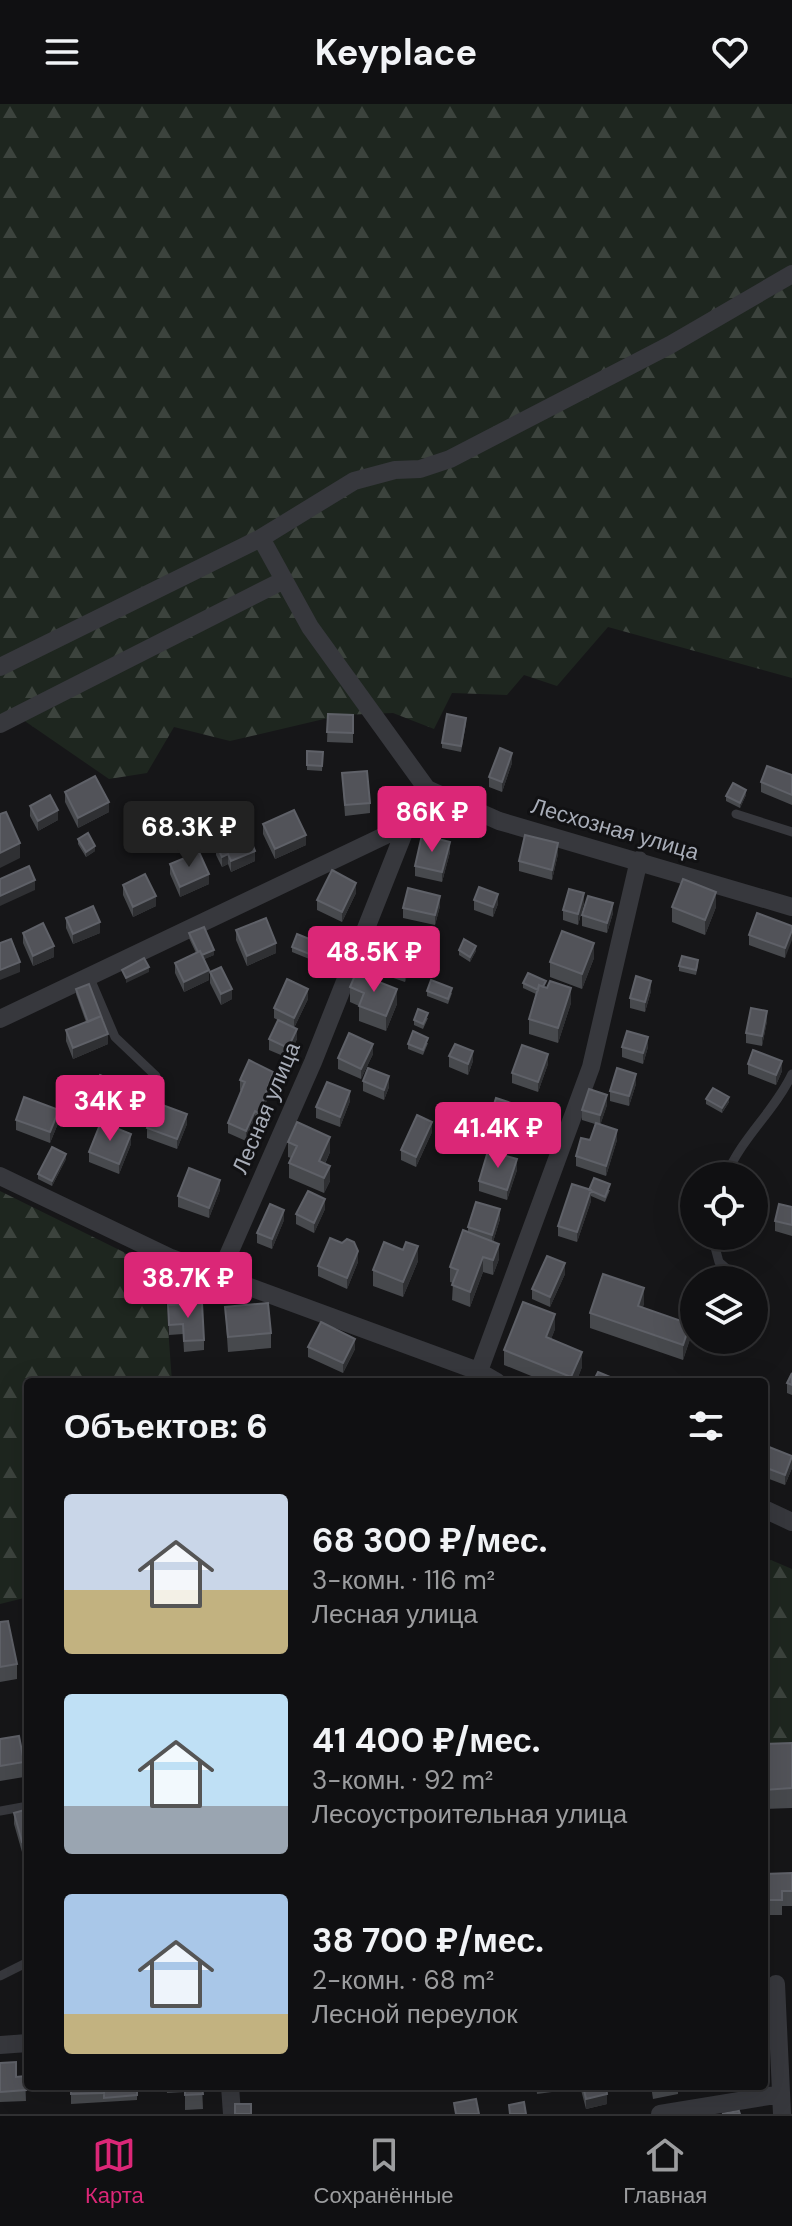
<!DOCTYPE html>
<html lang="ru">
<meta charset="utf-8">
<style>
body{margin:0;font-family:"DM Sans",sans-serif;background:#1e1e20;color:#f1f3f6;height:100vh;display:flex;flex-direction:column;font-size:30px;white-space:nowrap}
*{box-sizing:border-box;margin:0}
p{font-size:26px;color:#9c9d9f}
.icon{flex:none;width:44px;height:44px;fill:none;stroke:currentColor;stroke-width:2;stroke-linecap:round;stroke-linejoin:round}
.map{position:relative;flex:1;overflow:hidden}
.side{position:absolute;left:24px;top:1274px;width:744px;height:712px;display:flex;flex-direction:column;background:#101012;border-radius:8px;box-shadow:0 8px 32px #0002,0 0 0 2px #303032}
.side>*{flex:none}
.tools{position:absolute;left:680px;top:1058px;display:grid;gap:16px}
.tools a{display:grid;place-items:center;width:88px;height:88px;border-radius:50%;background:#101012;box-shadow:0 8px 32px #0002,0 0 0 2px #303032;font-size:40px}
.price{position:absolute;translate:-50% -68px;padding:0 18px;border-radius:8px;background:#db2777;color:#fff;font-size:26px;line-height:52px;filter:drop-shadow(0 2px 4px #0008)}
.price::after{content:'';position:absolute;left:50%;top:48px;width:24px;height:18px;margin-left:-12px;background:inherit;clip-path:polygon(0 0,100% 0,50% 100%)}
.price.on{background:#222;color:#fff}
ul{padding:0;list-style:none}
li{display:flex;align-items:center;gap:24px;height:200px;padding:0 40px}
li span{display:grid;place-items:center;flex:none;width:224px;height:160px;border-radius:8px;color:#555}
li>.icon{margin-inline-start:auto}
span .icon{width:96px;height:96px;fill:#fffc;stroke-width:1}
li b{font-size:34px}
h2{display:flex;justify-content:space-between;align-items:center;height:96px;padding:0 40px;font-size:34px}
header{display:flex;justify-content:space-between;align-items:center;height:104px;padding:0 40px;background:#101012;font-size:36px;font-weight:700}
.tabs{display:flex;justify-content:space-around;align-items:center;height:112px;border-top:2px solid #303032;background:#101012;font-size:22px;color:#9c9d9f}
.tabs a{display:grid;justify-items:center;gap:4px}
.tabs .on{color:#db2777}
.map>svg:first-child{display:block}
</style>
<header><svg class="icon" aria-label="menu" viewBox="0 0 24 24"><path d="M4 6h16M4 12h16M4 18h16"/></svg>Keyplace<svg class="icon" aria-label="heart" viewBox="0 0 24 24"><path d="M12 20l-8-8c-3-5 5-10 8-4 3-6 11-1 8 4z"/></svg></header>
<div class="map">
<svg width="792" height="2010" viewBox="0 0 792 2010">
<defs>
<pattern id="forest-firs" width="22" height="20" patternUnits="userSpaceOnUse" patternTransform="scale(2)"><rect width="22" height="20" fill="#1e261f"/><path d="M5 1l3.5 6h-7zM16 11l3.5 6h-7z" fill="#3c433d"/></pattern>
</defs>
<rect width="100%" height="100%" fill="#161618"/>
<path fill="url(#forest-firs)" d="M0 0H792V574L608 523 557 582 524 571 507 591 452 589 434 625 393 609 341 611 230 637 174 623 147 669 109 675 16 611 0 618Z
M0 1087 164 1168 172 1278H28V1493L0 1500Z
M771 1456 792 1465V1644L764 1646V1458Z"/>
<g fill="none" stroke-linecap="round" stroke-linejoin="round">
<path stroke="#37383d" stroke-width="9" d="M736 710 792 728
M89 872 115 933 156 972
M726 1072C742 1033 774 1008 792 970
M712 1132 719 1158 740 1176
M754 1213 758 1229
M0 1707 28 1702
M0 1872 28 1858"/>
<path stroke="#37383d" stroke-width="18" d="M261 434 310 523 427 685 499 717 792 803
M0 563 261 434 354 377 395 366 420 365 450 355 670 241 792 170
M0 620 284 476
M0 915 407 721
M0 1072 171 1154 478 1267 497 1278
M219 1172 313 958 407 721 427 685
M475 1278 591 963 639 756
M764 1405 792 1418
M776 1880 782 2010
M0 1941 28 1939
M230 1982 232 2010
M660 2010 781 1990"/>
</g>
<path fill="#47494d" d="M328 610 353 611V639L327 638Z
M466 619 461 648 442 644V639Z
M307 647 323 648 322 667 307 666Z
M512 659 502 688 489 683V673Z
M342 669 370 699V709L345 712Z
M792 671V701L761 688V678Z
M65 688 109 708 78 724 65 698Z
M746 691 740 704 726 697V692Z
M30 702 58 716 38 727 30 712Z
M184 706 218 731 196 741 184 716Z
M263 720 306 741 275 755 263 730Z
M78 735 95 747 86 753 78 740Z
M216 741 255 757 231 768 228 760 222 763 216 751Z
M450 748 442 778 415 772V762Z
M558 750 552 776 519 767V757Z
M170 760 209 780 180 793 170 770Z
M123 781 156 802 133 813 123 791Z
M356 789 342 818 317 806V796Z
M474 796 498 800 493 813 474 806Z
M584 799 578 821 563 816V806Z
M440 802 435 821 403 814V804Z
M672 803H716L705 831 672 818Z
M613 809 607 829 582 822V811Z
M66 814 100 829 73 840 66 824Z
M792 822 785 854 749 841V831Z
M236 826 276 849 247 862 236 836Z
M23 829 54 853 33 862 23 839Z
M189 829 214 851 204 855 209 876 184 888 175 869V859L196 849 189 834Z
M292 843 334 850 329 863 292 848Z
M415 846 405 878 376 868V863Z
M459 846 476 847 470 858 459 851Z
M594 854 582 885 550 873V858Z
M698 861 696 871 679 867V862Z
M210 868 232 895 221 901 210 879Z
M523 879 545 883 571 899 558 939 529 930V915L536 890 523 884Z
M350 883 397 900 386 927 359 917V902L350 898Z
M76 885 108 940 73 955 66 937V926L86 918 76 890Z
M427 887 452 889 448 900 427 892Z
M651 887 645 908 630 904V894Z
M308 895 294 924 297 935 288 954 269 946V935L285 920 274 914V904Z
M428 914 423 925 414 921V916Z
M767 917 762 942 746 939V929Z
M428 939 423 951 408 945V940Z
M622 943H648L643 960 622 953Z
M373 950 361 975 338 965V954Z
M449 952 473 957 468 971 449 963Z
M548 960 538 988 512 979V969Z
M748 960 782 967 776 981 748 970Z
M240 976 273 978 259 1019 255 1017 246 1037 228 1029V1019L241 987 240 986Z
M363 977 389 983 384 996 363 987Z
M636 980 629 1002 610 997V987Z
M123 992 112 1017 89 1007V997Z
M706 995 729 998 722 1009 706 1000Z
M350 997 340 1023 316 1014V1003Z
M607 1001 600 1021 617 1036 606 1072 576 1062V1052L590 1036 595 1020 582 1016V1006Z
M523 1013 513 1041 487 1032V1022Z
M16 1016 59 1017 50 1039 16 1026Z
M187 1020 177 1045 147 1034V1024Z
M432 1028 416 1063 401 1056V1046Z
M288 1038 330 1048 325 1060 330 1077 324 1089 289 1074V1059L291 1054 288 1053Z
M131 1040 119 1070 89 1058V1048Z
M66 1055 52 1082 38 1075V1070Z
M517 1066 507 1096 479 1087V1077Z
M220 1086 209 1114 178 1103V1092Z
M589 1086H610L605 1098 591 1092V1097L577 1138 558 1132V1122Z
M792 1103V1132L775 1127V1117Z
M325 1105 314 1129 296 1120V1110Z
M500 1115 493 1138 499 1155 493 1171 483 1168 470 1203 452 1196 453 1179 450 1178V1163L468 1128V1123Z
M284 1116 272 1145 257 1139V1129Z
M418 1157 403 1193 373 1182V1166Z
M358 1158 347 1185 318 1172V1162Z
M565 1170 550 1203 532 1195V1185Z
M644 1199 643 1203 690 1235 683 1256 590 1224V1209Z
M168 1201 204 1236V1246L184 1248 183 1230 169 1231Z
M225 1203 271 1229V1244L228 1248Z
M555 1225 551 1235 582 1263 576 1278H546L504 1261V1246Z
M308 1243 355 1245 343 1269 308 1253Z
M792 1269V1291L787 1289V1279Z
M764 1341 792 1352V1364L785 1381 764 1373Z
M0 1518 17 1560V1575L0 1578Z
M0 1635 24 1658V1673L0 1677Z
M792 1639V1704L764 1705V1640Z
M28 1705 22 1748 14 1720V1709Z
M792 1769V1802H782V1811H764V1770Z
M764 1900H768V1930H764Z
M0 1959 16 1973 25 1972 26 1997 0 1998Z
M71 1982H137V1996L71 2000Z
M166 1982H202L203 2005 185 2006V1988L167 1989Z
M536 1982H567V1986L537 1990Z
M580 1982H606L607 2000 586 2005Z
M651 1982H678V1990L653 1995Z"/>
<path fill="#2f3033" d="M512 649V659L502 688V678Z
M746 686V691L740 704V699Z
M109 698V708L78 724V714Z
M58 706V716L38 727V717Z
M218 720V731L196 741V731Z
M306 731V741L275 755V745Z
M450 738V748L442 778V768Z
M20 739V754L0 764V749Z
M558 739V750L552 776V766Z
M95 742V747L86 753V748Z
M255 747V757L231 768V757Z
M228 750V760L222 763V753Z
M209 770V780L180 793V783Z
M35 776V786L0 802V792Z
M356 779V789L342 818V808Z
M716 788V803L705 831V816Z
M584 789V799L578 821V810Z
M498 790V800L493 813V803Z
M156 792V802L133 813V803Z
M440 792V802L435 821V811Z
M613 799V809L607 829V819Z
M100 818V829L73 840V830Z
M792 826V836L785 854V844Z
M276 839V849L247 862V852Z
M594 839V854L582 885V870Z
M415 841V846L405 878V873Z
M54 842V853L33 862V852Z
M476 842V847L470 858V853Z
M214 846V851L200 857V852Z
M20 858V868L0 876V866Z
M149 863V868L126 879V874Z
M209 866V876L184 888V878Z
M651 877V887L645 908V898Z
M571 884V899L558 939V924Z
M232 885V895L221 901V890Z
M308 885V895L294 924V914Z
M397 885V900L386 927V912Z
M767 907V917L762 942V932Z
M297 925V935L288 954V944Z
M108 930V940L73 955V944Z
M648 933V943L643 960V949Z
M373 940V950L361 975V965Z
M473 947V957L468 971V960Z
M548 950V960L538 988V978Z
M782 957V967L776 981V971Z
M273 968V978L259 1019V1009Z
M636 970V980L629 1002V992Z
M389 972V983L384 996V986Z
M123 982V992L112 1017V1007Z
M350 987V997L340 1023V1013Z
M607 991V1001L600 1022V1011Z
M729 993V998L722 1009V1004Z
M523 1003V1013L513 1041V1031Z
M59 1006V1017L50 1039V1028Z
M255 1007V1017L246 1037V1027Z
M187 1010V1020L177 1045V1035Z
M432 1018V1028L416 1063V1053Z
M617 1026V1036L606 1072V1062Z
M131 1030V1040L119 1070V1060Z
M330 1033V1048L319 1072V1057Z
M66 1050V1055L52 1082V1077Z
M517 1055V1066L507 1096V1086Z
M330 1062V1077L324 1089V1074Z
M220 1076V1086L209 1114V1104Z
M591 1086V1097L577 1138V1128Z
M325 1095V1105L314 1129V1119Z
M500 1105V1115L492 1141V1131Z
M284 1106V1116L272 1145V1135Z
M499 1140V1155L493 1171V1156Z
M418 1142V1157L403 1193V1178Z
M358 1147V1158L347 1185V1174Z
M483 1153V1168L470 1203V1188Z
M565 1159V1170L550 1203V1193Z
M644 1184V1199L638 1217V1202Z
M555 1210V1225L546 1248V1233Z
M690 1220V1235L683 1256V1241Z
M355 1235V1245L343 1269V1259Z
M582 1248V1263L576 1278H571V1273Z
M792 1354V1364L785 1381V1371Z
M28 1736V1746L22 1748V1738Z
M607 1990V2000L586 2005V1995Z"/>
<path fill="#525359" stroke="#5f6168" stroke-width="2" d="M328 610 353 611V629L327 628Z
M447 610 466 614 461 642 442 639Z
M500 644 512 649 502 678 489 673Z
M307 647 323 648 322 662 307 661Z
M767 662 792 671V691L761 678Z
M367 667 370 699 345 701 342 669Z
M95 672 109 698 78 714 65 688Z
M733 679 746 686 740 699 726 692Z
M50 691 58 706 38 717 30 702Z
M199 699 202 705 209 702 218 720 196 731 184 706Z
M294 706 306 731 275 745 263 720Z
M6 708 20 739 0 749V710Z
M247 727 255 747 231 757 228 750 222 753 216 741Z
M88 729 95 742 86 748 78 735Z
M422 731 450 738 442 768 415 762Z
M525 731 558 739 552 766 519 757Z
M199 748 209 770 180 783 170 760Z
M29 762 35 776 0 792V775Z
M332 766 356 779 342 808 317 796Z
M145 770 156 792 133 803 123 781Z
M683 775 716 788 705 816 672 803Z
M479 783 498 790 493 803 474 796Z
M408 784 440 792 435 811 403 804Z
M569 785 584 789 578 810 563 806Z
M588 792 613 799 607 819 582 811Z
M93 802 100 818 73 830 66 814Z
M757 809 792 822V826L785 844 749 831Z
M266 814 276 839 247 852 236 826Z
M43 819 54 842 33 852 23 829Z
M204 823 214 846 202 851 200 847 198 848 189 829Z
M562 827 594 839 582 870 550 858Z
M297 830 334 845 329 858 292 843Z
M387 831 415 841 405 873 376 863Z
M11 835 20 858 0 866V839Z
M464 835 476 842 470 853 459 846Z
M200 847 209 866 184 878 175 859Z
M682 852 698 856 696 866 679 862Z
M144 854 149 863 126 874 122 866Z
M221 863 232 885 221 890 210 868Z
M356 869 397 885 386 912 359 902 364 889 350 883Z
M528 869 546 877 543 883 539 881 538 886 523 879Z
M636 872 651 877 645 898 630 894Z
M287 875 308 885 294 914 274 904Z
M431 876 452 884 448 895 427 887Z
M550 877 571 884 558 924 529 915 539 881 547 884Z
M89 880 103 917 101 912 88 918 76 885Z
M751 904 767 907 762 932 746 929Z
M418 905 428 909 423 920 414 916Z
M101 912 108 930 73 944 66 926Z
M278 916 297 925 288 944 269 935Z
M413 927 428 934 423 946 408 940Z
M627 927 648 933 643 949 622 943Z
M349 929 373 940 361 965 338 954Z
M455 940 473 947 468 960 449 952Z
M522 941 548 950 538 978 512 969Z
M753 946 782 957 776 971 748 960Z
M249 956 273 968 259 1009 255 1007 246 1027 228 1019 245 978 240 976Z
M368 964 389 972 384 986 363 977Z
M617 964 636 970 629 992 610 987Z
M100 971 123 982 112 1007 89 997Z
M327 978 350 987 340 1013 316 1003Z
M713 984 729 993 722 1004 706 995Z
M589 985 607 991 600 1011 582 1006Z
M24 993 59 1006 50 1028 16 1016Z
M496 994 523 1003 513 1031 487 1022Z
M157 999 187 1010 177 1035 147 1024Z
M417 1011 432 1018 416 1053 401 1046Z
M101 1018 131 1030 119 1060 89 1048Z
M297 1018 330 1033 319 1057 330 1062 324 1074 289 1059 297 1042 288 1038Z
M596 1019 617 1026 606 1062 576 1052 581 1034 590 1036Z
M52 1043 66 1050 52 1077 38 1070Z
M488 1047 517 1055 507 1086 479 1077Z
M189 1064 220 1076 209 1104 178 1092Z
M594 1074 610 1080 605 1093 589 1086Z
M572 1080 591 1086 577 1128 558 1122Z
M308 1087 325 1095 314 1119 296 1110Z
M476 1098 500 1105 492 1131 468 1123Z
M270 1100 284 1106 272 1135 257 1129Z
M779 1100 792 1103V1121L775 1117Z
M463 1126 499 1140 493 1156 483 1153 470 1188 452 1181 458 1166 450 1163Z
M330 1134 342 1139 347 1135 354 1138 358 1147 347 1174 318 1162Z
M384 1138 403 1146 406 1138 418 1142 403 1178 373 1166Z
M547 1152 565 1159 550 1193 532 1185Z
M603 1170 644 1184 638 1202 690 1220 683 1241 590 1209Z
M523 1198 555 1210 546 1233 582 1248 571 1273 504 1246Z
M202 1199 204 1236 184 1237 183 1220 169 1221 168 1201Z
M268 1199 271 1229 228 1233 225 1203Z
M321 1218 355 1235 343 1259 308 1243Z
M598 1268 622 1278H593Z
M792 1269V1281L787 1279Z
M764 1341 792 1352 785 1371 764 1363Z
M8 1517 17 1560 0 1563V1518Z
M19 1632 24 1658 0 1662V1635Z
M792 1639V1684L764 1686V1640Z
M28 1705V1736L22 1738 14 1709Z
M792 1769V1787H782V1796H764V1770Z
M764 1900H768V1920H764Z
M16 1958V1973L25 1972 26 1986 0 1988V1959Z
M71 1982H104V1989L71 1990Z
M104 1982H137V1991L104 1994Z
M185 1982H202L203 1990 185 1991Z
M583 1982H606L607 1990 586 1995Z
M476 1995 479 2010H456L454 1999Z
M524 1998 526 2010H510L509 2001Z
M235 2000H251V2010H235Z
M739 2007 740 2010H722Z"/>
<g text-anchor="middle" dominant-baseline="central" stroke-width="6" stroke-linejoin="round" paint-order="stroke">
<g font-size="22" fill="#a8adb8" stroke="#111113">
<text transform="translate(615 725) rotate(16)">Лесхозная улица</text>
<text transform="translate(266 1004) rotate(-67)">Лесная улица</text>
</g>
</g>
</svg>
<div class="tools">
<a><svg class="icon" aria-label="locate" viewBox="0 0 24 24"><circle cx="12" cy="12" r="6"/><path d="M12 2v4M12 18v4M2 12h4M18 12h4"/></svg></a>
<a><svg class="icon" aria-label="layers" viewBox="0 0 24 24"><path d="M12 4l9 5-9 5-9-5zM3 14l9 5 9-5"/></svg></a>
</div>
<b class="price" style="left:432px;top:750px">86K ₽</b>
<b class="price on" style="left:189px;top:765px">68.3K ₽</b>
<b class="price" style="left:374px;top:890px">48.5K ₽</b>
<b class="price" style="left:110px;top:1039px">34K ₽</b>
<b class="price" style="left:498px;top:1066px">41.4K ₽</b>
<b class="price" style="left:188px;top:1216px">38.7K ₽</b>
<section class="side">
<h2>Объектов: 6<svg class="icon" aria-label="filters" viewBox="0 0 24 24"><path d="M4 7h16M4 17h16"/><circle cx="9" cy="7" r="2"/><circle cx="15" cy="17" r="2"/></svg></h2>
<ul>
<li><span style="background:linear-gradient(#c9d6e8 60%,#c2b280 0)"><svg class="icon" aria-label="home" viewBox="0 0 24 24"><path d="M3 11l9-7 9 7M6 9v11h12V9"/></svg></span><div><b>68 300 ₽/мес.</b><p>3-комн. · 116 m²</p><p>Лесная улица</p></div></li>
<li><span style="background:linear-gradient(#bfe0f5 70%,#9aa5b1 0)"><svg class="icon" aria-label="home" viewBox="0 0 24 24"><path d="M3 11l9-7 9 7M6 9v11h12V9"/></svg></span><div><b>41 400 ₽/мес.</b><p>3-комн. · 92 m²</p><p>Лесоустроительная улица</p></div></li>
<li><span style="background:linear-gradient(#a9c7e8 75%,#c2b280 0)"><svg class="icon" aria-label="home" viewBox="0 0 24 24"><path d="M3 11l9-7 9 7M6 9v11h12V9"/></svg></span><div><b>38 700 ₽/мес.</b><p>2-комн. · 68 m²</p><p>Лесной переулок</p></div></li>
</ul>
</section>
</div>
<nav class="tabs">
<a class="on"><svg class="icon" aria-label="map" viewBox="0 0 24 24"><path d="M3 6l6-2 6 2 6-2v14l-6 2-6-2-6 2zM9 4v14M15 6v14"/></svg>Карта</a>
<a><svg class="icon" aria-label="saved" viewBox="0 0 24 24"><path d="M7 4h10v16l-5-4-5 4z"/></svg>Сохранённые</a>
<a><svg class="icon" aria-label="home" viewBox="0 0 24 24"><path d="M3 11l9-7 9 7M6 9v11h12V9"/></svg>Главная</a>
</nav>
